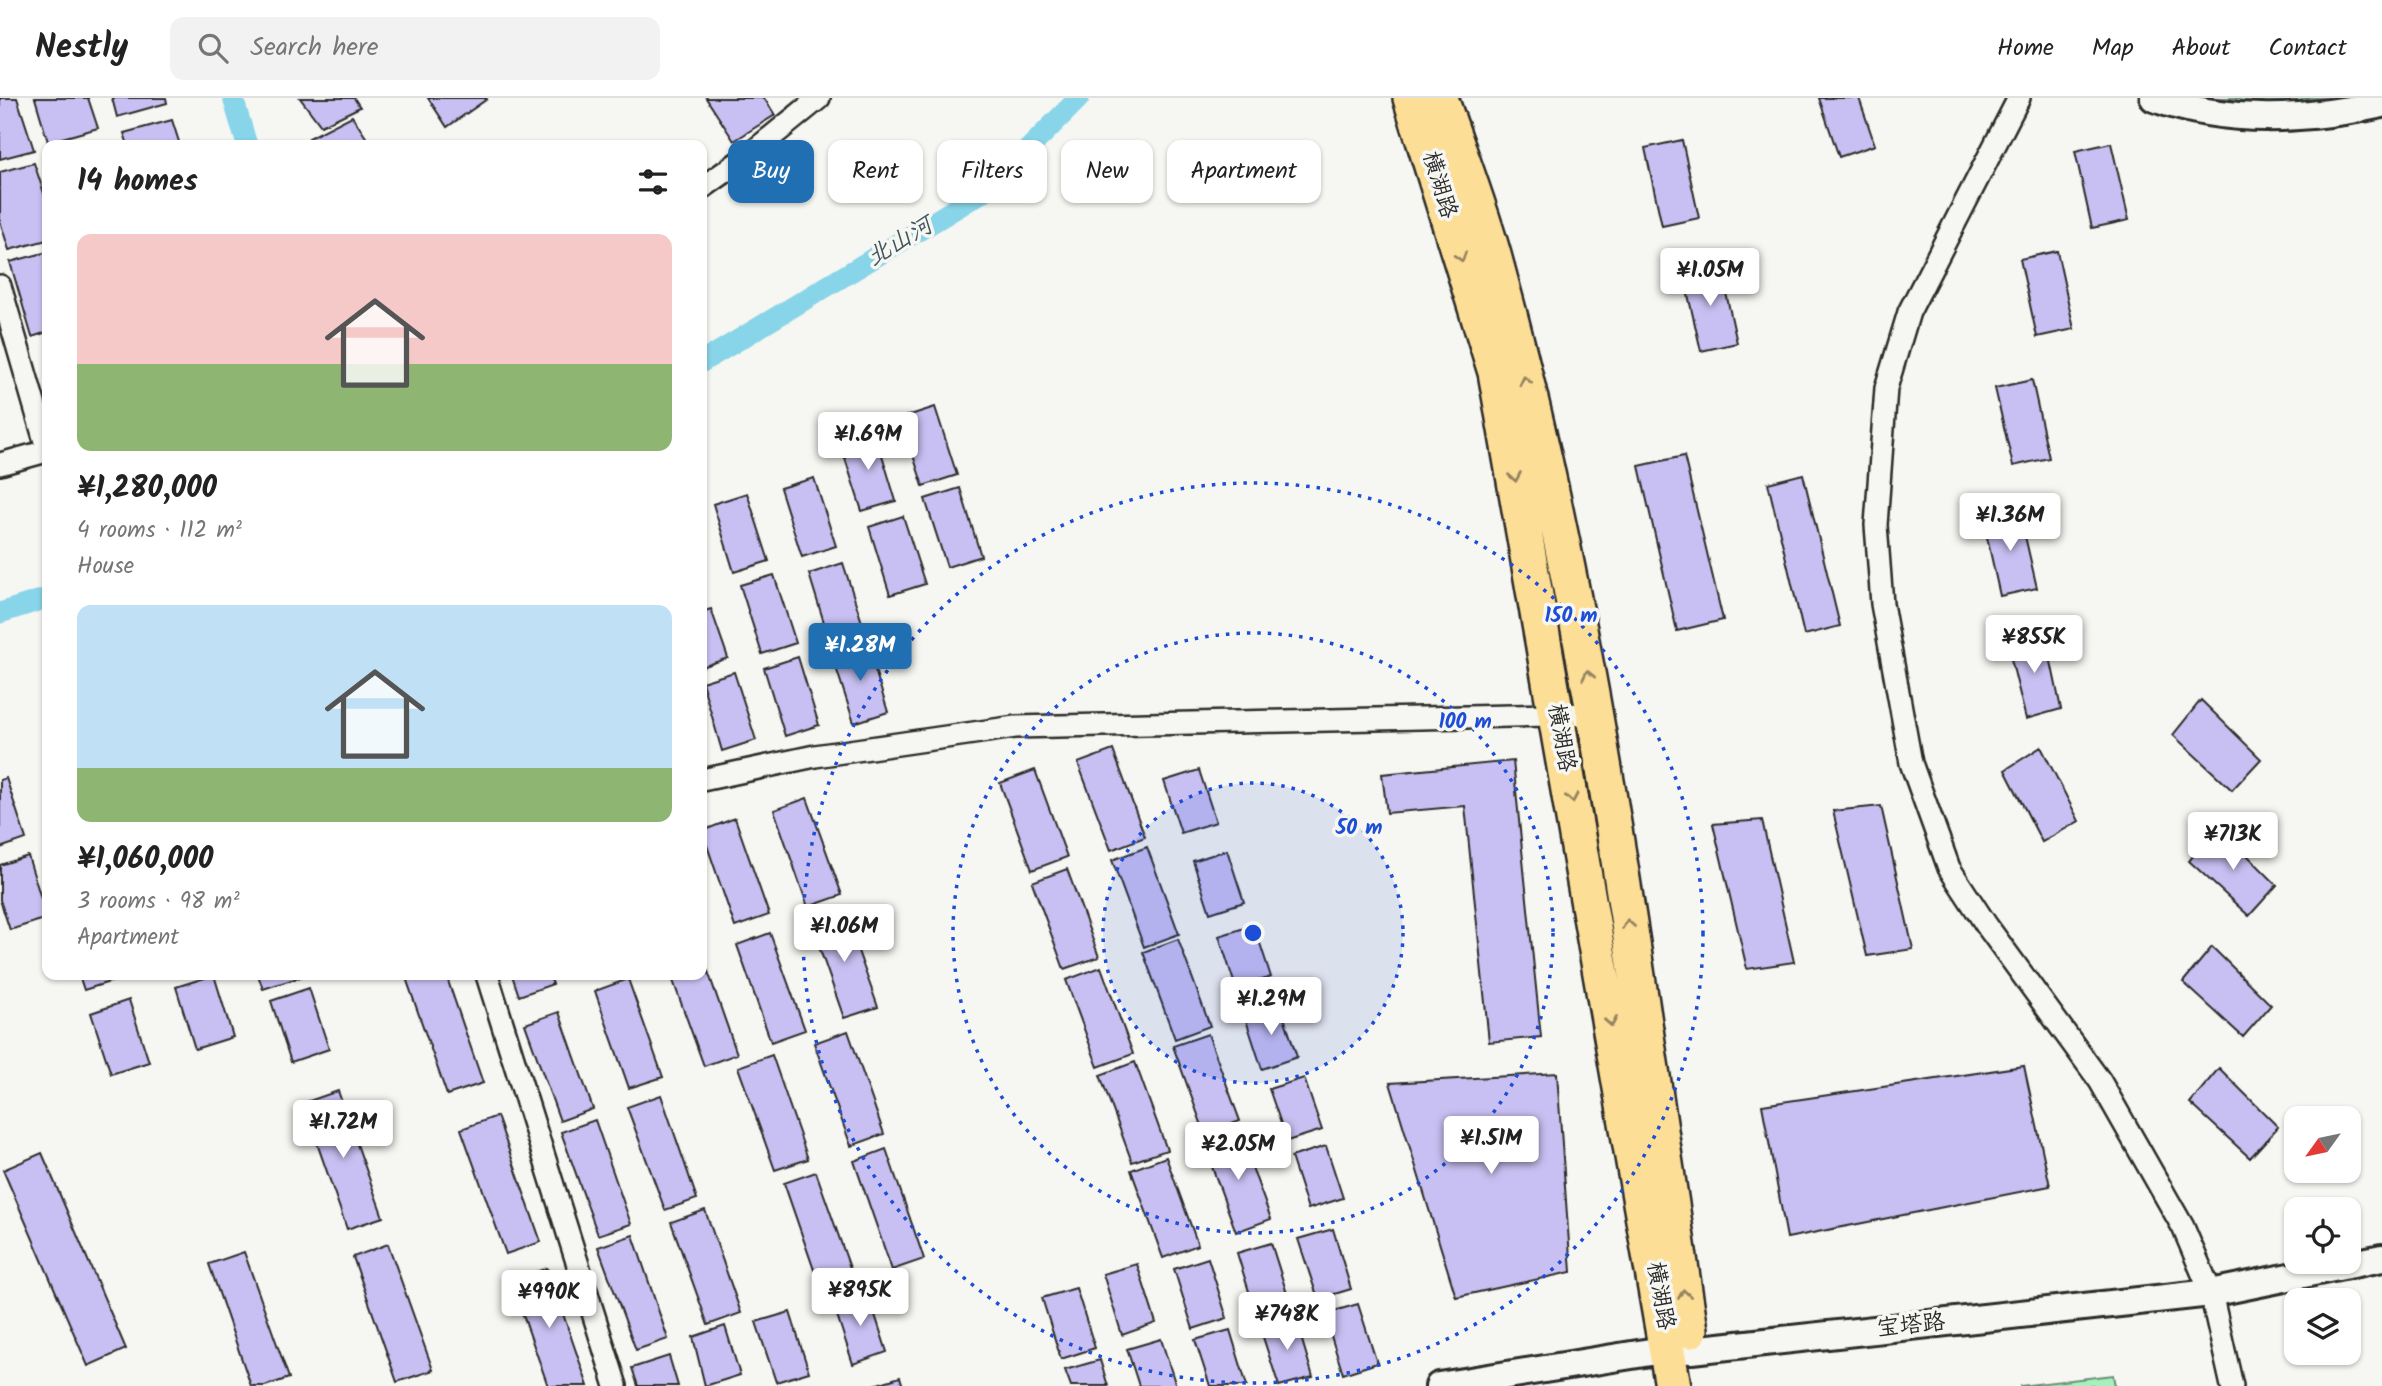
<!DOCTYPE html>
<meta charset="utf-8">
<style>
body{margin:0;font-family:Kalam,"LXGW WenKai TC",sans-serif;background:#f2f2f2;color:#222;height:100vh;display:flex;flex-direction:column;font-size:26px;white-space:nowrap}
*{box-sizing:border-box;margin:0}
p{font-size:23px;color:#767676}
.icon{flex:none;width:38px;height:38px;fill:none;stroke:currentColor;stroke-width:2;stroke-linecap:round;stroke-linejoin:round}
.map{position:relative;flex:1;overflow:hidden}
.side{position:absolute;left:42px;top:42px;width:665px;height:840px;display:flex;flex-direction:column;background:#fff;border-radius:14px;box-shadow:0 2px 5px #0004}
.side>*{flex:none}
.top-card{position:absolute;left:728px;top:42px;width:665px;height:63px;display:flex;gap:14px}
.needle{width:46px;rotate:237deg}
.buttons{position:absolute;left:2284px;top:1008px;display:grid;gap:14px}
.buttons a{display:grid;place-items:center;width:77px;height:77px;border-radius:14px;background:#fff;box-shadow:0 2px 5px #0004;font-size:35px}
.price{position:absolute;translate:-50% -60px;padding:0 16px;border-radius:7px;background:#fff;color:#222;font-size:23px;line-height:46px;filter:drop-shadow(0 2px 4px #0008)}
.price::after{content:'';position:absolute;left:50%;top:42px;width:21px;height:16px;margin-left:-10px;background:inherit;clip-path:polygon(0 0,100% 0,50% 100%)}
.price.active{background:#1f6fb2;color:#fff}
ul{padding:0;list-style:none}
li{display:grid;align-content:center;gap:14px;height:371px;padding:0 35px}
li span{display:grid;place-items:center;height:217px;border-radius:14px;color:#555}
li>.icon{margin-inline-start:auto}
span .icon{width:126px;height:126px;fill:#fffc;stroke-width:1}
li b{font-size:30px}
h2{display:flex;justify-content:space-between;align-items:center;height:84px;padding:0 35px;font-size:30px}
.chip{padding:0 24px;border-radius:14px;background:#fff;box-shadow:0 2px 5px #0004;font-size:24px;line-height:63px}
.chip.active{background:#1f6fb2;color:#fff}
header{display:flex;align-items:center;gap:42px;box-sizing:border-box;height:98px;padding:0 35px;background:#fff;border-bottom:2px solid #e0e0e0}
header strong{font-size:33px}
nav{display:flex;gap:38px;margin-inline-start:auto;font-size:24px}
.search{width:490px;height:63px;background:#f2f2f2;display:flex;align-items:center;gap:18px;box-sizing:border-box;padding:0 24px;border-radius:14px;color:#767676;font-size:26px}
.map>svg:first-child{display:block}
</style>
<header>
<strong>Nestly</strong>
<div class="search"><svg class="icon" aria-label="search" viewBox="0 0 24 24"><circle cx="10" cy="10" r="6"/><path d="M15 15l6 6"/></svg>Search here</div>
<nav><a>Home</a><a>Map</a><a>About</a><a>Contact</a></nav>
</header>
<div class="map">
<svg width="2382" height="1288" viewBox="0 0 2382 1288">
<rect width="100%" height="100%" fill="#f6f6f2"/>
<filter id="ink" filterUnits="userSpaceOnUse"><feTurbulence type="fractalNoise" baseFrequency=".0143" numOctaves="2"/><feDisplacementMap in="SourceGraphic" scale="14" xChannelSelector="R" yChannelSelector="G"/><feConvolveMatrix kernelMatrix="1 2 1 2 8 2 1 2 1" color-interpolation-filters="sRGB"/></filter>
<g filter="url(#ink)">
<path fill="#a7f0be" stroke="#698e74" stroke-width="2" d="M2205 0H2365C2314 8 2256 13 2205 0Z
M2113 1277 2115 1288H2019H2020Z"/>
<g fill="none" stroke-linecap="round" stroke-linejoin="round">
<path stroke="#88d4e8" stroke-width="21" d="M233 0 247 47
M702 264 991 89 1079 0
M0 515 47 500"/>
</g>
<path fill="#c8c0f2" stroke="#2b2b2b" stroke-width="2" d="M0 0H17L34 52 0 61Z
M35 0H88L98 30 48 44Z
M112 0H166L167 5 117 19Z
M300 0H354L360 9 321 28Z
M428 0H486L487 1 447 29Z
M706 0H764L775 17 734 43Z
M1819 0H1859L1875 47 1839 59Z
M352 18 371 47H315L309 40Z
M172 22 180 47H128L124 35Z
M1682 42 1699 120 1662 128 1645 50Z
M2111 45 2129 122 2092 130 2075 53Z
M34 65 47 104V142L9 152 0 123V74Z
M2057 153 2074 231 2037 239 2020 161Z
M47 154V234L32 239 10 164Z
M1720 167 1737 245 1701 253 1683 175Z
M2032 282 2049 360 2013 368 1995 290Z
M935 309 957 377 923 388 901 320Z
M875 334 896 403 862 413 840 345Z
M1684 358 1723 522 1677 533 1639 368Z
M1803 376 1840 528 1804 537 1768 385Z
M814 380 836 448 802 459 780 390Z
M960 390 981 458 947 469 925 401Z
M747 395 769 463 734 474 713 406Z
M2019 412 2037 490 2000 498 1983 421Z
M903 418 925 486 890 497 869 429Z
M843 465 865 534 830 544 809 476Z
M774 477 796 545 762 556 740 487Z
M711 511 728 560 702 569V514Z
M2045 535 2061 611 2026 621 2006 541Z
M867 546 888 614 854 625 832 557Z
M798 559 819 627 785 638 764 570Z
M734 574 756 642 722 653 702 584Z
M2201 602 2261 661 2232 692 2173 637Z
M2041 649 2079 723 2042 744 2005 672Z
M1113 652 1145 739 1111 752 1078 665Z
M1513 663 1541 939 1489 944 1465 708 1387 715 1382 676Z
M1035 672 1067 759 1032 772 1000 685Z
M1199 672 1216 724 1181 735 1164 683Z
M6 680 26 741 0 750V682Z
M807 700 842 797 808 809 774 712Z
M1881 708 1913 851 1867 858 1833 713Z
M735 720 769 817 735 829 702 733Z
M1762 722 1794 864 1747 871 1713 726Z
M2218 728 2277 787 2249 818 2189 763Z
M1147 749 1179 836 1144 849 1112 762Z
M1227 752 1244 804 1210 815 1193 763Z
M28 758 47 820 10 832 0 802V767Z
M1067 771 1099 859 1064 871 1032 784Z
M843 811 878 909 844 920 810 823Z
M1254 827 1271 879 1236 890 1219 838Z
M770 835 805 932 771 944 737 847Z
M1178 841 1210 928 1175 941 1143 854Z
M2212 849 2271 907 2243 939 2183 884Z
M703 859 737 956 704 968 671 877H702Z
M1101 869 1133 956 1098 969 1066 882Z
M79 877H121L122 880 84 892Z
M214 877 233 939 195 951 176 889Z
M258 877H300L301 879 263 891Z
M405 877H446L483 985 447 997Z
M512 877H549L553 886 519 898Z
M628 881 663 979 629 990 595 893Z
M309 890 329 951 291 964 271 903Z
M129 902 149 964 111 976 91 915Z
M1280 907 1297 959 1262 971 1245 919Z
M559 914 593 1011 560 1023 525 926Z
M848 933 884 1036 851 1048 814 945Z
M1208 936 1240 1023 1205 1036 1173 948Z
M772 957 808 1061 775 1072 738 969Z
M1135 964 1167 1052 1132 1064 1100 977Z
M2024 968 2050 1088 1787 1140 1762 1007Z
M2219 970 2278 1029 2250 1060 2190 1005Z
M1557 975 1571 1174 1456 1199 1390 985Z
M1304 980 1322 1032 1287 1043 1269 991Z
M338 993 383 1119 347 1131 303 1005Z
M661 997 697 1101 665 1112 627 1009Z
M497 1018 541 1144 506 1156 461 1031Z
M595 1022 631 1126 598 1137 561 1034Z
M1239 1034 1271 1121 1236 1134 1204 1047Z
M1326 1048 1343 1100 1308 1111 1291 1059Z
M886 1051 924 1161 892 1172 854 1063Z
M42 1055 126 1251 88 1268 3 1072Z
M1166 1059 1198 1147 1163 1160 1131 1072Z
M816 1074 855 1184 822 1195 784 1085Z
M705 1112 741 1215 708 1227 671 1124Z
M1333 1131 1351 1191 1318 1201 1298 1141Z
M633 1137 668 1241 636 1252 598 1149Z
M1271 1145 1290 1205 1256 1216 1237 1155Z
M388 1146 433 1272 397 1284 353 1159Z
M244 1154 289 1280 265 1288H251L209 1166Z
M1208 1160 1227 1220 1193 1231 1174 1171Z
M1137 1166 1156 1225 1122 1237 1103 1176Z
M547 1170 588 1288H548L511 1183Z
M1076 1190 1095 1250 1061 1261 1042 1200Z
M868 1195 887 1254 853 1266 833 1205Z
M1358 1206 1377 1265 1343 1276 1324 1216Z
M790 1214 809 1274 776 1284 756 1224Z
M1295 1219 1313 1279 1279 1288 1260 1230Z
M725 1228 740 1277 705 1288 693 1239Z
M1230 1232 1247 1288H1210L1195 1242Z
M1161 1241 1176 1288H1139L1127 1251Z
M669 1258 678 1288H638L632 1270Z
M1100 1262 1108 1288H1071L1065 1272Z
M900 1279 903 1288H871Z"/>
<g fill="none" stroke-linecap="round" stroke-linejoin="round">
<defs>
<path id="minor" d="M2019 0 1909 214 1886 290 1876 427 1882 506 1911 665 1949 770 1987 828 2100 983 2183 1129 2211 1195 2232 1288
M702 90 749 57 819 0
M0 188 47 350
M0 366 47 353
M702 682 815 658 1015 629 1596 616
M487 877 616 1288"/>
<path id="tertiary" d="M2154 0C2228 27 2306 22 2382 6
M1439 1288 1669 1251 1692 1252 2211 1195 2382 1160"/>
<path id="trunk" d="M1411 0 1496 274 1673 1288
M1440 0C1459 56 1481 111 1496 168 1592 516 1635 876 1690 1232"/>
</defs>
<use href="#minor" stroke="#2b2b2b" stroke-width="26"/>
<use href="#tertiary" stroke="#2b2b2b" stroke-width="32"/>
<use href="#trunk" stroke="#2b2b2b" stroke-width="40"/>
<use href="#minor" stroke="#f6f6f2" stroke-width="21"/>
<use href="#tertiary" stroke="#f6f6f2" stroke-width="26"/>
<use href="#trunk" stroke="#fdde96" stroke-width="35"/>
</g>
<defs><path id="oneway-chevron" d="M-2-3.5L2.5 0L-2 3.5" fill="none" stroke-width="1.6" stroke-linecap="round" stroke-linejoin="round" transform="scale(1.75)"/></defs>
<g stroke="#948460">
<use href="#oneway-chevron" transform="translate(1461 159) rotate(73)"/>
<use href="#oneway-chevron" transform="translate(1525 283) rotate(-102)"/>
<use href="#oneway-chevron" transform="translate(1515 379) rotate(80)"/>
<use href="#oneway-chevron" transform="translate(1588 577) rotate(-102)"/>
<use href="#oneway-chevron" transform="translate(1572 700) rotate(80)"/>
<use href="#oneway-chevron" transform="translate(1628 826) rotate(-99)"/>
<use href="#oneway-chevron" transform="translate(1611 924) rotate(80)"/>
<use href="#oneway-chevron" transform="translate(1684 1196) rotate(-99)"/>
</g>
</g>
<circle cx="1253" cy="835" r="150" fill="#1d4ed8" fill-opacity=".12"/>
<g fill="none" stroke="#1d4ed8" stroke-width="3.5" stroke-dasharray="3.5 7">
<circle cx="1253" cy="835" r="150"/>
<circle cx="1253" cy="835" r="300"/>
<circle cx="1253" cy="835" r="450"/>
</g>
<g text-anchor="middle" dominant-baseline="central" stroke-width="7" stroke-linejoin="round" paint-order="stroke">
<g font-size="23" fill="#2b2b2b" stroke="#f6f6f2">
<text transform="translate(1439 87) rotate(73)">横湖路</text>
<text transform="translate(1561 640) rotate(80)">横湖路</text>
<text transform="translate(1660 1198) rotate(80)">横湖路</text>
<text transform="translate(1911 1228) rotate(-6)">宝塔路</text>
</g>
<g font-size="24" font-style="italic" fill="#42555a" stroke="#f6f6f2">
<text transform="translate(900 144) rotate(-31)">北山河</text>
</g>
</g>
<circle cx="1253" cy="835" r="10" fill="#1d4ed8" stroke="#f6f6f2" stroke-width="3.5"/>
<g font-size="21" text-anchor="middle" font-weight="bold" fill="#1d4ed8" stroke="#f6f6f2" stroke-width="7" stroke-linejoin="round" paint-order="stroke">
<text x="1571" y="524">150 m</text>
<text x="1465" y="630">100 m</text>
<text x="1359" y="736">50 m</text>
</g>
</svg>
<div class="buttons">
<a><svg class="needle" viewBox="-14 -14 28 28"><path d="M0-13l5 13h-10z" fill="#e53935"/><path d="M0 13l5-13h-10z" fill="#767676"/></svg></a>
<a><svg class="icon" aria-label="locate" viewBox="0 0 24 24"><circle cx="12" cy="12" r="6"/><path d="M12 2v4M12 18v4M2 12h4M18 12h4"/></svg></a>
<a><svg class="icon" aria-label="layers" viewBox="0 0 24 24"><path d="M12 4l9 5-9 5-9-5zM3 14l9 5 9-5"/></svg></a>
</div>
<b class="price" style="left:1710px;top:210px">¥1.05M</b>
<b class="price" style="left:868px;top:374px">¥1.69M</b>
<b class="price" style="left:2010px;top:455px">¥1.36M</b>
<b class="price" style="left:2034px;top:577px">¥855K</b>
<b class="price active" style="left:860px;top:585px">¥1.28M</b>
<b class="price" style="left:2233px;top:774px">¥713K</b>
<b class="price" style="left:844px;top:866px">¥1.06M</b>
<b class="price" style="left:1271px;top:939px">¥1.29M</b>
<b class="price" style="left:343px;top:1062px">¥1.72M</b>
<b class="price" style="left:1491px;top:1078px">¥1.51M</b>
<b class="price" style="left:1238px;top:1084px">¥2.05M</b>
<b class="price" style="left:860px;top:1230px">¥895K</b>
<b class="price" style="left:549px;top:1232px">¥990K</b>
<b class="price" style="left:1287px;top:1254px">¥748K</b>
<div class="top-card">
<a class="chip active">Buy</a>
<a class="chip">Rent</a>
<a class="chip">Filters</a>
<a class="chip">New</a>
<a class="chip">Apartment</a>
</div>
<section class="side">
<h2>14 homes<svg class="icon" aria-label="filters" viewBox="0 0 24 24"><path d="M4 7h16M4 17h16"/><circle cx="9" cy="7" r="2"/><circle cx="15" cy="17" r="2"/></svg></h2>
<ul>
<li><span style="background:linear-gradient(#f6c9c9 60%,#8fb573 0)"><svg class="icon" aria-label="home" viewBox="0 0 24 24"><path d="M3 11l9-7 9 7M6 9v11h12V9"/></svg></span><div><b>¥1,280,000</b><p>4 rooms · 112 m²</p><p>House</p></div></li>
<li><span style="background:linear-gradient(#bfe0f5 75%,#8fb573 0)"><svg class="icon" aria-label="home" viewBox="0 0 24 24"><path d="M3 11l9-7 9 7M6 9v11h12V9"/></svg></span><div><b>¥1,060,000</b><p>3 rooms · 98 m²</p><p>Apartment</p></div></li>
</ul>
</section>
</div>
